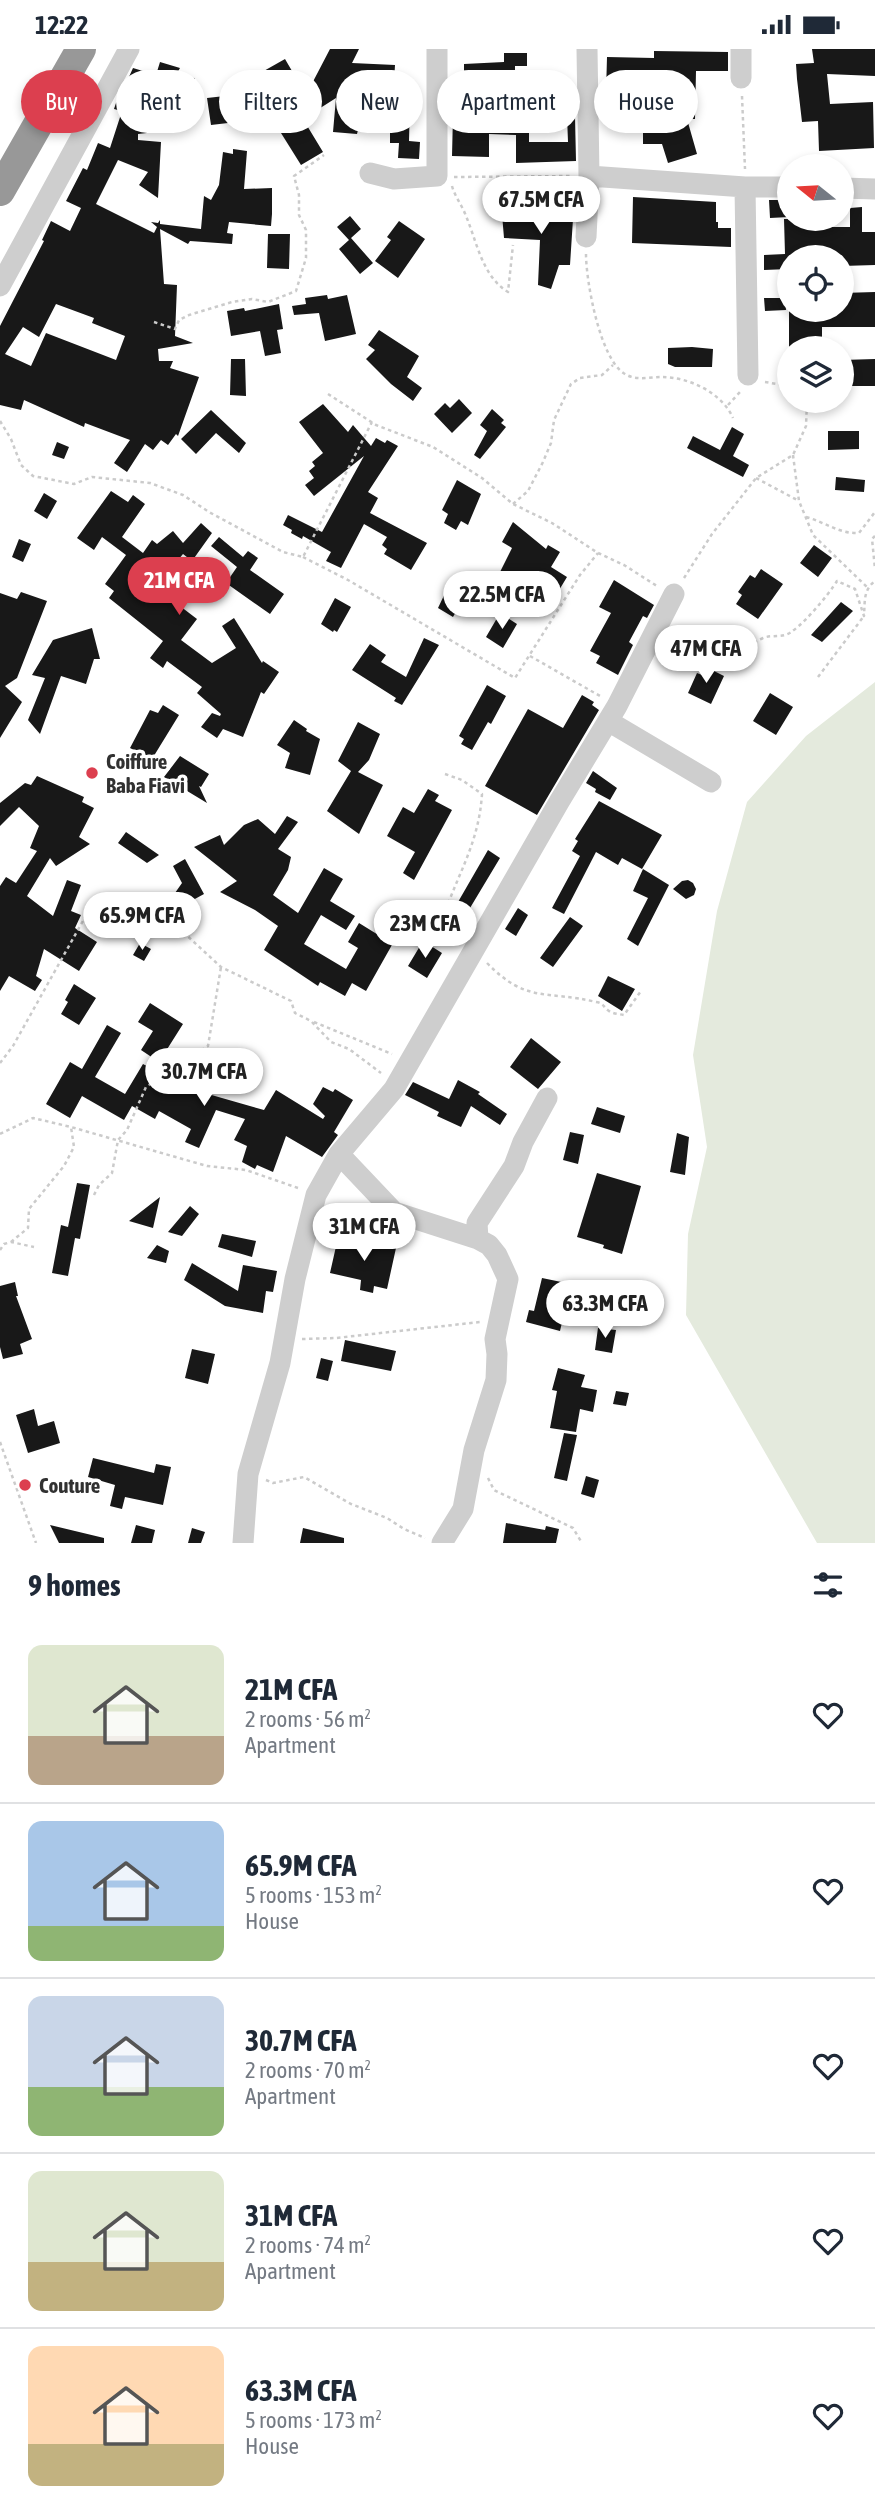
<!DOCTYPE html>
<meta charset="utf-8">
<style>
body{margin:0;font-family:"Asap Condensed",sans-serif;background:#f2f2f3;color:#1f2937;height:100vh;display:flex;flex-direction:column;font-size:26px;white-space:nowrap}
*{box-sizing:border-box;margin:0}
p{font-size:23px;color:#747a83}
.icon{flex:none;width:38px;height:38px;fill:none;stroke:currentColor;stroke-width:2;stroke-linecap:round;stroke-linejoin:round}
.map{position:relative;height:1494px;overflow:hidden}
.details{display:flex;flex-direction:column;background:#fff;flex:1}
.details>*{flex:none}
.guide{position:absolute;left:21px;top:21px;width:833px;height:63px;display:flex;gap:14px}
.needle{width:46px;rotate:288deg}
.controls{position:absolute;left:777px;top:105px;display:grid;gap:14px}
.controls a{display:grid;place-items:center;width:77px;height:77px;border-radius:50%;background:#fff;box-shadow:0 4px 10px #0003;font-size:35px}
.price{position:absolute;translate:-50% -60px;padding:0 16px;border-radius:24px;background:#fff;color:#222;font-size:23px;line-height:46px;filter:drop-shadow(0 2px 4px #0008)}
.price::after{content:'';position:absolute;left:50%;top:42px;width:21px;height:16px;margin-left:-10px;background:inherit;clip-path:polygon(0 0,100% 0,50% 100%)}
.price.on{background:#dc3f4f;color:#fff}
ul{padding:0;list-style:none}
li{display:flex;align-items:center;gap:21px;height:175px;padding:0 28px}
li+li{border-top:2px solid #e0e1e3}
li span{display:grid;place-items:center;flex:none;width:196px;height:140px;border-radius:14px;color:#555}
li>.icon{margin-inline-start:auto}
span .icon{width:84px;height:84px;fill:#fffc;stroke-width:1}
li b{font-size:30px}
h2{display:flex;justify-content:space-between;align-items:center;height:84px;padding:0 28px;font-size:30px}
.chip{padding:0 24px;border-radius:32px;background:#fff;box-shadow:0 4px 10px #0003;font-size:24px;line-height:63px}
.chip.on{background:#dc3f4f;color:#fff}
.status{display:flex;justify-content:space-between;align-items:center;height:49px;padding:0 35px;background:#fff;direction:ltr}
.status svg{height:19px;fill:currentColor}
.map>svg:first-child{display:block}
</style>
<div class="status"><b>12:22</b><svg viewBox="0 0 49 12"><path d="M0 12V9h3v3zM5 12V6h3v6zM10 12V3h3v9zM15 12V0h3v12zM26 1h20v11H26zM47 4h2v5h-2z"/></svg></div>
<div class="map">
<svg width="875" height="1494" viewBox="0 0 875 1494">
<rect width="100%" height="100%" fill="#fff"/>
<path fill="#e4eadd" d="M875 633V1494H817L686 1266 688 1185 707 1098 693 1006 717 862 747 753 806 687Z"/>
<path fill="#181818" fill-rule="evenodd" d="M330 0H359L352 14 395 16 393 50 410 51 409 92 420 93 419 110 398 109 399 94H390V82L358 81 357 85 333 83 336 49 303 70 323 103 301 116 281 84 289 79 269 47 274 43 262 23 285 10 306 46Z
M812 0H875V27L827 25 830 55 873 53 874 99 819 102 818 72 802 73 797 30 796 15 814 14Z
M654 2 728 3V22H696L695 70H687L697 105 668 114 662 95H643V71H668V43L606 44 607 8 654 9Z
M504 4H527V17H515V45H529V93H568L567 67 575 68 576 112 516 114V86L489 85V108L452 107 454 25H464V15L504 13Z
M160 13 180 19 175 28 195 29V49L175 48 182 80 138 85V91L161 93 158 149 139 136 148 123 118 111 96 155 154 184 157 178 151 173 158 174 160 171V175L201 180 204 147 211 151 219 136 223 103 233 105V100L247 102 244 140 272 139V165L271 177 229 173 227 184 233 185 232 195 190 192 188 195 160 180 164 235 177 236 175 287 193 294 158 300 159 312H173L170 319 199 328 178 387 176 385 168 396 161 391 153 401 145 395 127 423 114 414 130 391 85 374 84 378 24 351 21 361 0 356V277L44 192 42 191 51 172 70 182 81 159 66 152 83 119 87 121 98 94 110 99 122 62 114 60 118 48H120L133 19 156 26ZM56 255 94 269 92 274 125 287 116 311 46 284 31 317 5 305 23 278 39 288Z
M225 47 228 74 211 76 207 49Z
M633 148 716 153V173H718V179H731V198L632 194Z
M515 149 532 150 531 157 553 158V169L573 170 570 216H559L551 240 538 236 540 191 504 189 502 165 514 164Z
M769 151H789V168L770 169Z
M862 158V183H875V216L842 217V208H789V220L764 221V206L785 205 784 170H812L813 178H850V159Z
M350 167 361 180 351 189 373 214 360 225 339 200 349 191 337 178Z
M399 172 425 190 398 229 375 212 391 191 387 188Z
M268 185H290L289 220 267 219Z
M875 243V278H822V298H789V261H842V244Z
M327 246 328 250 347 246 356 285 325 292 319 264 294 266 292 257 306 255 305 249Z
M764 249H785L786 261 765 262Z
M279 255 283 280 277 281 281 304 265 307 260 282 231 287 227 262 244 259 245 262Z
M379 281 419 307 407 328 422 339 413 352 391 335 366 310 375 301 368 296Z
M692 298 713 300 712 318H675L668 315V299Z
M231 310H245L246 347 230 346Z
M875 310V337H842V311Z
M459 350 472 364 452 384 434 365 445 354 450 359Z
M323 355 348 383 353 376 371 397 376 389 385 394 387 391 398 397 368 443 378 449 370 464 427 494 411 521 384 505 387 500 382 496 387 488 364 475 341 519 326 512 331 503 303 487 302 490 291 484 292 481 283 476 288 466 322 483 364 407 314 447 305 436 314 429 309 422 315 417 312 413 323 404 299 373Z
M492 360 504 371 501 374 506 378 480 410 474 406 487 382 480 376Z
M211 361 246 394 239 404 216 384 196 405 181 390Z
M732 378 744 385 733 407 749 416 743 428 687 399 693 387 720 401Z
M828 382H859V400L828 401Z
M57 393 69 398 64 410 52 406Z
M836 428 865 431 864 443 835 441Z
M457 431 481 445 468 476 461 472 456 481 444 474 448 465 442 461Z
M111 442 128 453 133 446 145 455 122 488 143 504 152 491 157 495 173 482 183 494 201 474 212 484 192 512 183 505 158 535 179 551 176 554 197 570 181 591 212 614 236 599 222 577 234 569 262 614 263 612 279 623 264 645 261 643 243 688 223 680 217 689 201 678 212 664 220 667 221 665 197 644 202 638 167 612 163 619 150 609 163 592 109 549 114 542 105 535 126 506 102 488 94 501 77 489Z
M44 444 57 452 47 470 34 462Z
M513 473 546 500 548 496 560 503 551 518 567 528 547 561 503 536 489 554 479 546 495 525 498 527 512 499 502 493Z
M219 488 243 508 248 502 258 509 250 521 284 545 270 565 226 534 237 518 211 497Z
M19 490 31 495 23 513 12 508Z
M814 496 832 509 818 528 800 514Z
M761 520 783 535 758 570 736 555 742 546 738 543 750 526 755 529Z
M614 531 654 556 647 569 643 567 629 593 633 596 618 626 596 614 600 607 590 602 611 564 599 558Z
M448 538 464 548 453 568 438 559Z
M21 543 47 552 17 629 5 637 22 653 0 689V544L17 550Z
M335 549 351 558 337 583 334 581 333 583 321 575Z
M841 553 853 562 822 593 811 586Z
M500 564 517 575 503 599 486 588Z
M92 579 100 610H94L86 635 61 627 40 685 28 671 45 629 32 626 53 591Z
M424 589 439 596 402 656 394 652 396 649 352 621 370 595 386 606 381 613 406 628Z
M706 618 724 627 711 655 688 644 697 624 702 626Z
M487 636 506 647 491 675 488 673 472 701 461 695 464 690 459 687Z
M770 644 793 658 776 686 753 672Z
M582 646 594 653 592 656 599 661 537 766 485 737 528 660 563 679Z
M163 656 179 666 152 710 130 699 150 661 158 664Z
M294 671 307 680 306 682 320 690 310 726 285 719 290 704 277 696Z
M358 673 380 685 369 711 358 723 383 736 359 785 327 762 351 722 338 712Z
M180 707 209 725 201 738 199 737 207 754 164 728Z
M593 722 617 739 610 751 595 743 596 740 586 734Z
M37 727 84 748 82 753 94 759 79 788 90 795 56 817 50 809 27 847 53 867 67 831 81 836 71 862 81 866 75 879 97 893 79 922 44 900 36 927 42 931 35 942 9 927 0 942V837L6 828 16 834 37 802 30 799 39 777 19 758 0 777V754L25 734 31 736Z
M428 740 439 746 435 752 452 761 414 831 403 824 415 803 387 787 403 758 414 764Z
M599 752 662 786 642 820 622 809 618 816 596 803 564 865 552 859 580 807 572 802 578 792 575 790Z
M287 767 298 773 278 800 291 808 288 821 273 846 298 864 324 819 343 830 330 852 355 867 346 881 321 866 304 895 346 920 358 899 348 893 359 874 380 887 384 879 397 887 366 942 352 934 345 947 320 933 318 937 264 901 278 877 255 861 220 843 237 832 194 798 220 786 224 796 244 776 258 770 275 785Z
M126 783 159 806 147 814 118 794Z
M488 801 500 809 470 859 458 853Z
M185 810 204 845 182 857 167 878 156 871 182 834 173 817Z
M643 820 669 836 638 897 627 890 648 849 633 842Z
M688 831 693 834 696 840 694 846 686 850 673 840 682 832Z
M518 859 528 866 516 887 505 880Z
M570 868 583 877 553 918 540 909Z
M423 892 442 904 427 929 408 917Z
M140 894 151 900 144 912 133 906Z
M608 927 635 940 622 962 598 947Z
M74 935 96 949 79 976 61 965 68 953 65 951Z
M150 954 183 975 159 1013 141 1001 153 982 138 973Z
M107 976 121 984 95 1028 125 1045 143 1015 207 1050 208 1045 264 1061 276 1041 323 1070 325 1067 313 1055 323 1038 333 1043 335 1040 353 1051 334 1083 338 1086 322 1108 286 1087 273 1123 257 1116 255 1120 242 1113 247 1097 234 1091 245 1070 216 1061 199 1099 185 1093 191 1080 159 1062 155 1070 132 1057 124 1071 82 1047 70 1069 46 1055 70 1013 82 1020Z
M531 989 561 1013 538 1040 510 1018Z
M458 1031 480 1043 478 1045 507 1065 500 1076 471 1057 461 1078 437 1067 439 1063 405 1046 413 1033 449 1050Z
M597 1058 625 1067 620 1084 591 1075Z
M570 1083 584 1086 578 1115 563 1111Z
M677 1084 689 1088 685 1126 670 1123Z
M597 1124 641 1137 622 1205 603 1199 604 1196 577 1188Z
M77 1134 90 1136 80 1190 75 1189 68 1227 52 1224 61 1176 68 1178Z
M160 1148 153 1179 129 1172Z
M190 1157 199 1165 182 1187 168 1183Z
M222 1185 256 1192 252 1208 218 1198Z
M347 1189 396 1199 387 1240 374 1237 373 1244 360 1241 361 1231 330 1224 337 1193 346 1195Z
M157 1196 169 1202 166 1214 147 1209Z
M192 1214 238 1242 243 1216 277 1222 273 1243 266 1242 263 1264 225 1257 184 1231Z
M542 1229 571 1235 560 1282 526 1273 529 1261 534 1262Z
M15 1233 18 1247H16L32 1290 20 1295 23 1305 3 1310 0 1298V1237Z
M598 1279 616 1281 612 1304 595 1301Z
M345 1291 396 1302 391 1322 341 1312Z
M192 1300 215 1305 208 1335 185 1329Z
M321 1309 333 1312 328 1332 316 1329Z
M558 1319 585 1326 581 1338 597 1341 593 1363 580 1360 576 1383 550 1379 557 1342 552 1341Z
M616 1342 629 1344 626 1357 613 1355Z
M34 1360 38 1377 54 1372 60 1394 28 1404 16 1366Z
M564 1384 577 1386 567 1432 554 1429Z
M93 1409 154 1424 156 1415 171 1418 163 1456 125 1448 122 1460 110 1457 115 1436 88 1428Z
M586 1427 599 1431 594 1449 581 1445Z
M506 1474 545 1481 546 1477 559 1480 556 1494H503Z
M50 1476 104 1489V1494H59Z
M136 1476 155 1481 152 1494H131Z
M192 1479 205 1483 201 1494H188Z
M303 1479 344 1489V1494H300Z"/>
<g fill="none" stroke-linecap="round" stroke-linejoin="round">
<path stroke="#cbcbcb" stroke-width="2.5" stroke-dasharray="3.5 3.5" stroke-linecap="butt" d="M742 47 745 120
M454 128 570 127
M452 137C455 148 462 156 466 167 477 193 482 227 508 243L513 196
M586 205C586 232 600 311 625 325 636 332 650 328 662 328 689 328 722 344 733 369
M154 273 175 280 179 271 189 266 232 253 252 250 268 253 296 242 306 209V181L299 166V146L294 127 324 106
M765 333 789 337
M328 345 376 376 433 398 482 429 513 455 552 474 598 504 624 516 657 537
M728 356 740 343
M0 372 11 390 21 416 33 427 74 435 92 428 150 434 183 446 209 463 283 503 303 508 372 373
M793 406 799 452 813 486 867 538
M756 429 799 452
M513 455 528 442 543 413 551 394 554 371 571 335 580 329 602 326 613 316
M806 468C825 473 839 485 859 484L875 463
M875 487 872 490 875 520
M303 508 348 531 515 629 580 526 598 504
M684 529 712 485 756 429 793 406 806 377 807 352
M530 607 600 647
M703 616C726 613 742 598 763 589 770 586 778 588 785 586 798 583 830 544 837 532L855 540 864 567C865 553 863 541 875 532
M818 628 864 567
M445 725 462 731 482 745C479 792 460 821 445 863L460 887
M170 887 183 883 221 918 291 952 295 964 311 972 331 993 349 1000 381 1024
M487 914C527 955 547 941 596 953 604 954 603 958 609 962 613 965 619 965 624 966L641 942
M314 973 392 1005
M0 1014 13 997 98 845
M0 1085 33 1069 71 1078 207 1117 246 1121 298 1139
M94 1146 99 1136 112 1124 118 1091 127 1081 146 1038 208 997 221 918
M11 1193 28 1179 29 1160 64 1117 74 1098 71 1078
M0 1201 4 1195 11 1193 34 1198
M302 1290 336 1289 480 1273
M0 1393 36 1494
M488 1429 494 1441 573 1479 582 1494
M266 1431 273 1434 304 1428 351 1455 387 1469 404 1480 425 1489"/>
<path stroke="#cecece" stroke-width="21" d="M741 29V0
M370 124 394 130 437 127V0
M589 127 745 138H789
M745 138 748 326
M842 139 875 140
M586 188 589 127 587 0
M0 237 129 0
M608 672 711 733
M339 1105 394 1163 478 1190 489 1196 497 1206 508 1230 495 1290 497 1305 496 1331 474 1401 463 1460 442 1494
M478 1190 477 1174 514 1117 523 1093 547 1049
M243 1494 248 1425 280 1314 295 1230 316 1146 339 1105 394 1040 559 753 617 657 674 545"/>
<path stroke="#989898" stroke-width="30" d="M0 142 81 0"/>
</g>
<g fill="#dc3f4f" stroke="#fff" stroke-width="2.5">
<circle cx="92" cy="724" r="7"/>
<circle cx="25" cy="1436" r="7"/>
</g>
<g text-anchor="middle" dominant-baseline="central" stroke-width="7" stroke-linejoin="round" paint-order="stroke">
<g font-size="21" font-weight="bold" fill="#313131" stroke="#fff" text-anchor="start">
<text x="106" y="712">Coiffure<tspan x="106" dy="24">Baba Fiavi</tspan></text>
<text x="39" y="1436">Couture</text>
</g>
</g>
</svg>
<div class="controls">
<a><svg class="needle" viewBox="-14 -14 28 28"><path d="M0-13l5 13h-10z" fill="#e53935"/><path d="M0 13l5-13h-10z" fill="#747a83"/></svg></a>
<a><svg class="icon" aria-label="locate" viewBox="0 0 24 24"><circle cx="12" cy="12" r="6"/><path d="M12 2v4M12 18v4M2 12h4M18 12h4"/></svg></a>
<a><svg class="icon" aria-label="layers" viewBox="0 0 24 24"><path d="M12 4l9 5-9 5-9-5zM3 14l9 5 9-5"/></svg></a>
</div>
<b class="price" style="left:541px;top:187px">67.5M CFA</b>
<b class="price on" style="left:179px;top:568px">21M CFA</b>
<b class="price" style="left:502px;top:582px">22.5M CFA</b>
<b class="price" style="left:706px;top:636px">47M CFA</b>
<b class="price" style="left:142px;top:903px">65.9M CFA</b>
<b class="price" style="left:425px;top:911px">23M CFA</b>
<b class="price" style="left:204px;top:1059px">30.7M CFA</b>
<b class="price" style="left:364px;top:1214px">31M CFA</b>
<b class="price" style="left:605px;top:1291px">63.3M CFA</b>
<div class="guide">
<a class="chip on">Buy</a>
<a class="chip">Rent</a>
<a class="chip">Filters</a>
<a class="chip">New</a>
<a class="chip">Apartment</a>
<a class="chip">House</a>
</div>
</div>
<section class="details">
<h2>9 homes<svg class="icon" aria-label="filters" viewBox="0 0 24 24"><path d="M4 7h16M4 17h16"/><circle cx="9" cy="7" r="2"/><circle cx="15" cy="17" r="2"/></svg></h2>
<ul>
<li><span style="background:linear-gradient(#dfe7d0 65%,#b9a48a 0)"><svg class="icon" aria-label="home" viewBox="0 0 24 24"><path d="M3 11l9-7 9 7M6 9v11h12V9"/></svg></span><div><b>21M CFA</b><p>2 rooms · 56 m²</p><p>Apartment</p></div><svg class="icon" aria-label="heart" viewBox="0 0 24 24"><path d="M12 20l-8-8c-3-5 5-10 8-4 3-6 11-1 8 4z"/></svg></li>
<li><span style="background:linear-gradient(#a9c7e8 75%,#8fb573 0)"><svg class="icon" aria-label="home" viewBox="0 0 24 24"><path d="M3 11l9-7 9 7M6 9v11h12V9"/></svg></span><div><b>65.9M CFA</b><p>5 rooms · 153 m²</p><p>House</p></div><svg class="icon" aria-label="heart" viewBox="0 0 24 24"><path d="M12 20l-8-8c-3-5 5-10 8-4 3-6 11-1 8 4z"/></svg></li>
<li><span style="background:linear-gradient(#c9d6e8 65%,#8fb573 0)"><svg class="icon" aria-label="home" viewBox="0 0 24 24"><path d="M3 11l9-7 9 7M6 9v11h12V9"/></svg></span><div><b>30.7M CFA</b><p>2 rooms · 70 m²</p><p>Apartment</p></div><svg class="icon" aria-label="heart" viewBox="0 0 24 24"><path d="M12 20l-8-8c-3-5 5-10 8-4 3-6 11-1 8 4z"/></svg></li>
<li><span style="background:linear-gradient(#dfe7d0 65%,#c2b280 0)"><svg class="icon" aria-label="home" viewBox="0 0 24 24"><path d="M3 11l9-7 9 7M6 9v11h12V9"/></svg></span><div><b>31M CFA</b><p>2 rooms · 74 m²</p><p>Apartment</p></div><svg class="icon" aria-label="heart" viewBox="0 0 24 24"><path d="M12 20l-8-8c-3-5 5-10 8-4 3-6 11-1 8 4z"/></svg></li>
<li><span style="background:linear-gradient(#ffd9b3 70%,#c2b280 0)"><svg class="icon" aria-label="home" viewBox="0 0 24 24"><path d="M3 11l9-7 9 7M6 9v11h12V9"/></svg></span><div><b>63.3M CFA</b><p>5 rooms · 173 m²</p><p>House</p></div><svg class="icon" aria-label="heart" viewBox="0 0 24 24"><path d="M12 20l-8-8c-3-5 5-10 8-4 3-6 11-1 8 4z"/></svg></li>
</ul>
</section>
